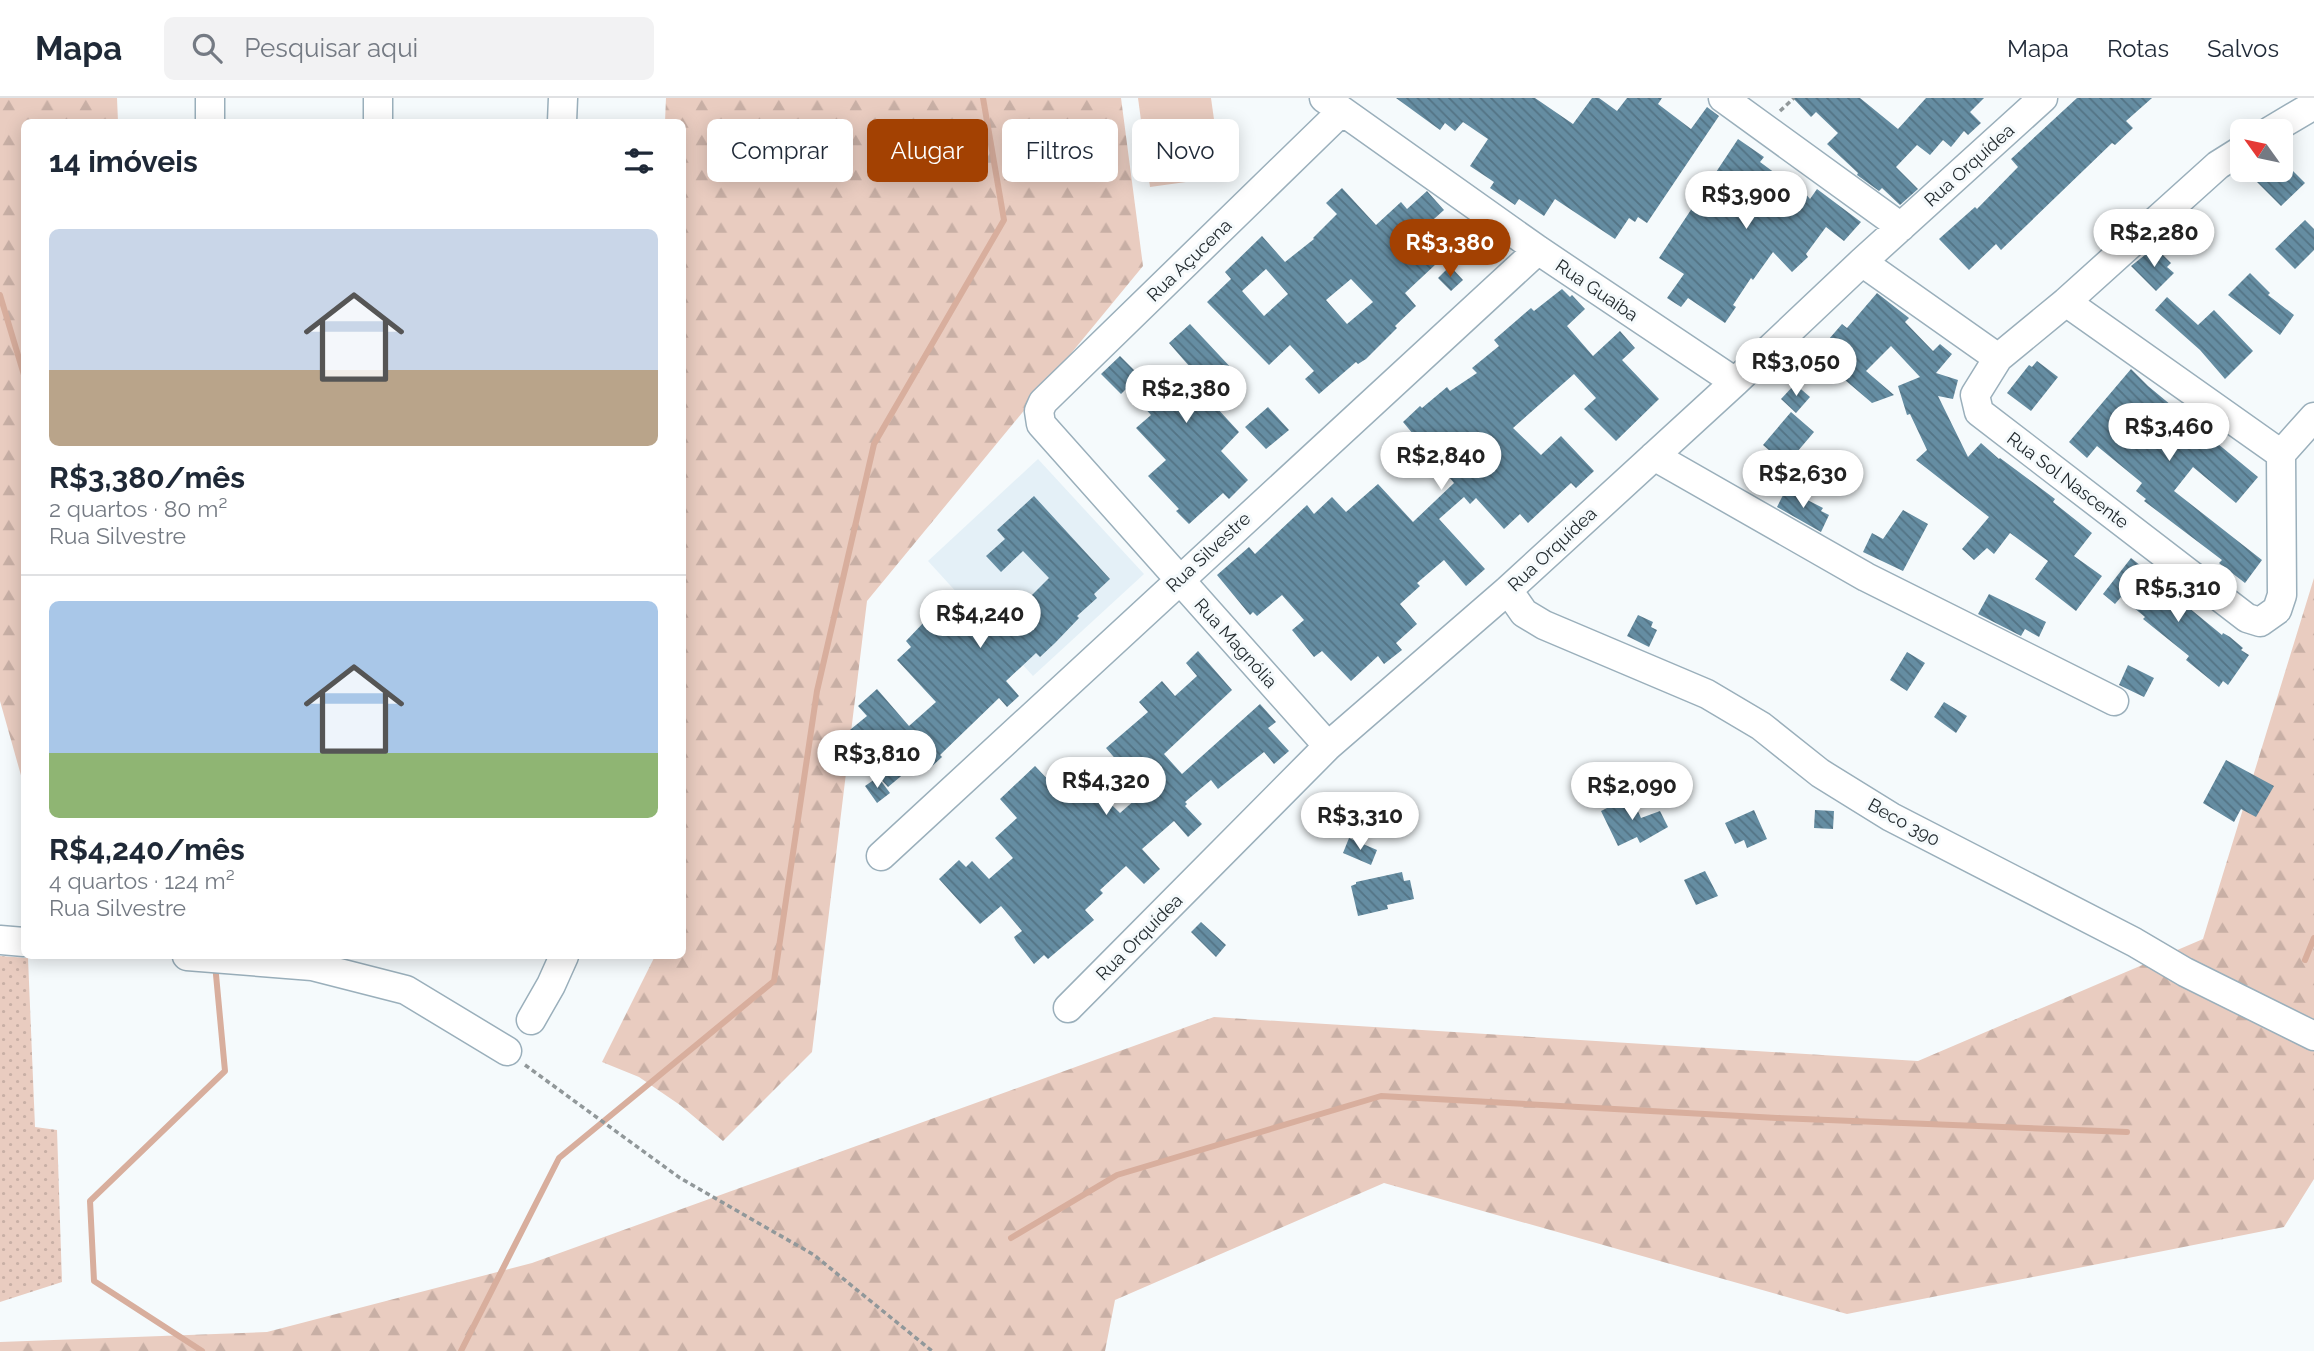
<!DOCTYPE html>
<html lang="pt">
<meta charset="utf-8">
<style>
body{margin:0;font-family:Raleway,sans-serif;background:#f2f2f3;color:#1f2937;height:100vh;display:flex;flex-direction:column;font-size:26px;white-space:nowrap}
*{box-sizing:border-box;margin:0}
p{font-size:23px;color:#747a83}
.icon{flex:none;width:38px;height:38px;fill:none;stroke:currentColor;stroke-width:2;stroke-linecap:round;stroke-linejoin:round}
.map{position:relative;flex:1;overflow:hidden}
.drawer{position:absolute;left:21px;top:21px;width:665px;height:840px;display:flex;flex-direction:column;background:#fff;border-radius:10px;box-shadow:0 4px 18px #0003}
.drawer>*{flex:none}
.top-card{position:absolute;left:707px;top:21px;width:665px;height:63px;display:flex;gap:14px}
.needle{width:46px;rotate:303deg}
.buttons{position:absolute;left:2230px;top:21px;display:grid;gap:14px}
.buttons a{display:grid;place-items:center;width:63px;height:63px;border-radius:10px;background:#fff;box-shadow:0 4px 18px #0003;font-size:35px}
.price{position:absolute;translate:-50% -60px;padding:0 16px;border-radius:24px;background:#fff;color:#222;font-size:23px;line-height:46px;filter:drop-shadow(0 2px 4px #0008)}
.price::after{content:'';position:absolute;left:50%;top:42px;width:21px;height:16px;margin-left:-10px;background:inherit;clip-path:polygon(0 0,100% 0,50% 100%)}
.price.selected{background:#a34102;color:#fff}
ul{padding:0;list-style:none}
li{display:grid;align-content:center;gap:14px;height:371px;padding:0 28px}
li+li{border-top:2px solid #e0e1e3}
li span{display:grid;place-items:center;height:217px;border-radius:10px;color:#555}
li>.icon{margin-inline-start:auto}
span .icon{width:126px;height:126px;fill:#fffc;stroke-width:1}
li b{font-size:30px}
h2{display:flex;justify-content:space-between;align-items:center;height:84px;padding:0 28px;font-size:30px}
.tag{padding:0 24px;border-radius:10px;background:#fff;box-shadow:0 4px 18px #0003;font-size:24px;line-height:63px}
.tag.selected{background:#a34102;color:#fff}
header{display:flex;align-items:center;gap:42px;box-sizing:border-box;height:98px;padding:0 35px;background:#fff;border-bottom:2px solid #e0e1e3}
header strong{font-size:33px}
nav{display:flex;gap:38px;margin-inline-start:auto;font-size:24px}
.search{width:490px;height:63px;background:#f2f2f3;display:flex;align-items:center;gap:18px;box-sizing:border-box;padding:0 24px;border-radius:10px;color:#747a83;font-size:26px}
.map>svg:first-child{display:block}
</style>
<header>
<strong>Mapa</strong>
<div class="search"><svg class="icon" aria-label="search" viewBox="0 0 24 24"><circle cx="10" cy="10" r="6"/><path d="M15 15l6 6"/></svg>Pesquisar aqui</div>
<nav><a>Mapa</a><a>Rotas</a><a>Salvos</a></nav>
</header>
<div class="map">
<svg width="2314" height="1253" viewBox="0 0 2314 1253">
<defs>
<pattern id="forest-firs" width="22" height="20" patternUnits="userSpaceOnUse" patternTransform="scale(1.75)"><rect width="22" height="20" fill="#e9ccc0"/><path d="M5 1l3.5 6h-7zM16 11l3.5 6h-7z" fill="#c8afa5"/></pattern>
<pattern id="park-dots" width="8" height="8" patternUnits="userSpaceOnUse" patternTransform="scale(1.75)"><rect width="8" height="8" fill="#e9ccc0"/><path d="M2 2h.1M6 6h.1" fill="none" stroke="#c8afa5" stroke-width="1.8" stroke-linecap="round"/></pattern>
<pattern id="building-back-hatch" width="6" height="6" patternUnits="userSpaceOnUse" patternTransform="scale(1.75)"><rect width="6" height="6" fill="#658da2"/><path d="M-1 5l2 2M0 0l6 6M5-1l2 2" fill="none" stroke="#537384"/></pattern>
</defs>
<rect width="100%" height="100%" fill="#f5fafc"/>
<path fill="#e4f0f7" d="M1038 361 1144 476 1033 578 928 463Z"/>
<path fill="url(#forest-firs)" d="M0 0H117L118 24H24V688L0 603Z
M666 0H1121L1143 168 867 503 812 954 723 1043 680 1007 639 979 602 964 655 858H682V24H665Z
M2314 480V1081L2284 1129 1847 1216 1384 1085 1115 1202 1105 1253H0V1244L267 1234 532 1165 1214 919 1918 963 2203 841Z"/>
<path fill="url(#park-dots)" d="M0 858 28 860 35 1029 57 1032 62 1184 0 1204Z"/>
<path fill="#e9ccc0" d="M1138 0H1211L1222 79 1150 89Z"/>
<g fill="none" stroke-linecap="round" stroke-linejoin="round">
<path stroke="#d8ae9d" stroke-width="6" d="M0 197 24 277
M2305 862 2314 840
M1011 1140 1117 1077 1381 998 1777 1020 2127 1034
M202 1253 94 1183 90 1103 225 973 215 866
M461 1253 559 1060 774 883 817 593 874 346 1004 122 983 0"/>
</g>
<path fill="url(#building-back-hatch)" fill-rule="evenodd" d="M1396 0H1535L1573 26 1592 0H1599L1617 13 1627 0H1662L1658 6 1691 31 1707 9 1719 18 1647 125 1638 119 1635 124 1629 120 1615 141 1555 101 1544 118 1519 101 1515 107 1490 90 1494 84 1470 68 1488 41 1463 24 1455 33 1445 25 1440 32Z
M1793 0H1860L1898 31 1926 0H1984L1970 14 1981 25 1968 37 1964 33 1951 49 1943 42 1930 57 1917 47 1896 69 1918 91 1900 107 1882 90 1879 93 1857 77 1858 75 1827 46 1838 35 1816 14 1811 19Z
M2077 0H2152L2126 23 2133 30 2115 47 2112 45 2001 152 1996 146 1969 172 1939 141 1975 109 1977 111 2018 69 2011 61Z
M1738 41 1764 59 1760 64 1787 84 1792 80 1810 101 1817 91 1861 124 1844 143 1826 129 1806 156 1808 159 1792 174 1773 154 1753 182 1751 180 1733 207 1736 209 1725 225 1688 200 1681 209 1667 200 1684 176 1659 160Z
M2280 60 2305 85 2281 108 2245 72H2280Z
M1342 90 1376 127 1401 104 1407 111 1427 93 1444 112 1425 129 1433 137 1420 150 1436 166 1405 195 1416 208 1395 228 1397 230 1366 261 1358 266 1356 264 1319 296 1305 281 1314 273 1290 247 1269 267 1207 204 1231 181 1225 174 1262 138 1285 164 1314 141 1313 140 1337 116 1326 105ZM1266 171 1288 196 1264 218 1242 193ZM1351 181 1373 204 1347 226 1326 202Z
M2305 122 2314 131V152L2295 171 2275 151Z
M2155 149 2171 165 2167 169 2174 175 2156 193 2131 168Z
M1450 168 1463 182 1451 193 1438 180Z
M2250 175 2270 195 2268 197 2294 217 2280 237 2228 197Z
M1562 191 1570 199 1572 197 1585 211 1567 228 1593 258 1620 233 1635 250 1622 262 1659 301 1616 343 1584 311 1596 300 1574 276 1513 330 1541 357 1561 338 1594 373 1576 390 1571 385 1528 425 1520 416 1504 431 1476 400 1470 406 1464 399 1439 421 1485 471 1466 488 1444 462 1417 485 1420 488 1400 506 1417 526 1396 545 1402 552 1384 566 1378 558 1351 583 1322 553 1314 559 1292 532 1304 522 1282 497 1257 518 1253 514 1250 517 1217 477 1249 449 1255 456 1307 407 1314 416 1332 399 1346 414 1378 386 1413 424 1454 385 1403 324 1420 308 1422 310 1447 289 1450 293 1477 275 1472 270 1499 248 1494 242 1531 210 1534 213Z
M1877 195 1909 220 1905 224 1933 253 1940 246 1952 256 1936 275 1958 282 1953 301 1938 298 1968 359 1981 345 1999 361 2000 360 2055 401 2053 404 2092 435 2074 458 2102 478 2076 513 2035 481 2048 463 2010 435 1994 456 1987 450 1974 462 1962 451 1989 419 1916 362 1927 352 1910 316 1907 317 1898 288 1920 279 1891 248 1866 273 1894 297 1872 305 1845 282 1852 274 1839 262 1845 255 1829 241 1842 226 1847 230Z
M2167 199 2198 227 2214 212 2253 253 2225 281 2200 252 2155 212Z
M1190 226 1234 273 1219 288 1228 297 1216 309 1239 334 1221 353 1248 382 1229 401 1223 395 1189 426 1176 413 1179 411 1148 378 1166 362 1136 330 1151 317 1127 290 1121 296 1101 276 1120 258 1140 278 1150 269 1168 288 1190 269 1169 245Z
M2037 263 2058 279 2031 313 2007 295 2029 267 2032 269Z
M2131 271 2148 288 2258 379 2236 405 2193 369 2174 393 2262 462 2245 485 2219 465 2222 462 2144 403 2146 401 2136 393 2142 385 2097 348 2087 360 2069 344Z
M1795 286 1810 299 1796 315 1781 301Z
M1268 309 1289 332 1266 351 1245 329Z
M1791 314 1814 334 1786 367 1763 347Z
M1786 391 1823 410 1821 413 1829 417 1821 434 1777 409Z
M1034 398 1110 481 1094 496 1097 500 1077 518 1079 520 1055 545 1040 559 1036 555 1006 583 1019 598 1007 609 999 600 940 657 942 659 927 673 923 672 918 676 912 669 888 689 857 655 859 653 845 636 867 618 858 608 877 591 909 628 936 604 897 562 911 549 906 543 926 522 938 536 951 523 953 525 970 507 988 527 1014 503 1020 509 1049 480 1023 453 1001 474 986 458 1005 441 997 432Z
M1903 412 1928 426 1903 473 1863 454 1872 435 1883 441Z
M2131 460 2141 468 2149 467V477L2222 537 2223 535 2230 539 2243 550 2241 552 2249 557 2228 587 2223 583 2219 589 2186 562 2189 558 2143 521 2145 519 2121 499 2115 506 2103 496Z
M1989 496 2046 524 2039 539 2025 531 2021 538 1978 516Z
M1638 517 1653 524 1651 529 1657 532 1649 549 1627 538Z
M1198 553 1232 592 1164 656 1182 676 1260 606 1276 624 1268 630 1289 653 1274 666 1264 654 1218 691 1211 682 1185 704 1187 706 1185 708 1202 726 1188 739 1174 723 1142 751 1160 771 1144 786 1126 768 1100 792 1103 795 1085 812 1094 822 1048 861 1044 857 1034 866 1016 843 1014 839 1022 833 1001 808 980 826 939 781 959 762 966 769 972 763 989 781 1013 760 995 740 1017 720 1000 701 1035 668 1056 690 1076 672 1120 715 1144 694 1106 650 1148 614 1139 604 1162 583 1175 598 1197 578 1186 565Z
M1907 554 1925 565 1907 593 1890 582Z
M2128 567 2154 580 2144 599 2119 587Z
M1944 604 1967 618 1956 635 1934 619Z
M2226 662 2274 688 2256 719 2241 711 2234 724 2203 705Z
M878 679 890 695 877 705 865 688Z
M1631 698 1641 720 1660 713 1668 729 1640 745 1637 739 1618 748 1601 713Z
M1754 712 1767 741 1747 750 1744 742 1735 746 1725 725Z
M1815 712 1834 713 1833 731 1814 730Z
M1349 740 1377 752 1371 767 1343 755Z
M1705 773 1718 798 1696 807 1684 782Z
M1402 774 1404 783 1410 782 1414 801 1387 807 1388 811 1358 818 1351 788 1356 786V784Z
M1201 824 1226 847 1216 859 1191 834Z"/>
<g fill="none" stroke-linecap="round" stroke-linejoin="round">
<defs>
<path id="minor" d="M1324 0 1538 152 1735 284
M1723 0 1901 129
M210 24V0
M378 24V0
M562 24 563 0
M2270 33 2314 7
M2242 52 2218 67 2066 204 1998 260 1975 297 1979 314 2247 520 2260 524 2277 512 2282 497 2281 356 2314 319
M1862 164 1998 260
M2066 204 2281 356
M1654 358 1866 479 2114 603
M1508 492 1524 515 1544 527 1707 596 1761 628 1820 675 1891 719 2134 844 2185 874 2314 938
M1328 648 1041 326 1039 313 1043 304 1342 13
M881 758 1538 152
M0 842 24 844
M187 858 312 868 406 892 507 953
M1068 910 1328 648 1508 492 1735 284 1862 164 2043 0
M531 922 551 887 564 858"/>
</defs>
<use href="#minor" stroke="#9aafbb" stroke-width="31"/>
<path stroke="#91989a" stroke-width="3.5" stroke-dasharray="5 3.5" stroke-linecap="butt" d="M1780 13 1794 0
M525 967 680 1080 814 1157 932 1253"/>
<use href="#minor" stroke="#fff" stroke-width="28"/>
</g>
<g text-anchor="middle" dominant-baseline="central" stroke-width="6" stroke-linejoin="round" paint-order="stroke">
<g font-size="18" fill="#232b2f" stroke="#f5fafc">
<text transform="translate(1969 67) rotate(-42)">Rua Orquídea</text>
<text transform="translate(1189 162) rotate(-44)">Rua Açucena</text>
<text transform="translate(1597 192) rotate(34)">Rua Guaíba</text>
<text transform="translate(2068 382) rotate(37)">Rua Sol Nascente</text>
<text transform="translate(1552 451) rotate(-43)">Rua Orquídea</text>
<text transform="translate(1208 454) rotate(-43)">Rua Silvestre</text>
<text transform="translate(1236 545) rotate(48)">Rua Magnólia</text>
<text transform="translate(1904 724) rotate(29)">Beco 390</text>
<text transform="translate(1139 839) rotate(-45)">Rua Orquídea</text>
</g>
</g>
</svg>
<div class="buttons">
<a><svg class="needle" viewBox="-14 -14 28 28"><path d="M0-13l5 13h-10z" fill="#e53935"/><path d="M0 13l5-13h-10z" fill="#747a83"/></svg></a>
</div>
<b class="price" style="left:1746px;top:133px">R$3,900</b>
<b class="price" style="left:2154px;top:171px">R$2,280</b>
<b class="price selected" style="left:1450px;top:181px">R$3,380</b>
<b class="price" style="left:1796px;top:300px">R$3,050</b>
<b class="price" style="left:1186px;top:327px">R$2,380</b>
<b class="price" style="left:2169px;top:365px">R$3,460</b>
<b class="price" style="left:1441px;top:394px">R$2,840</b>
<b class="price" style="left:1803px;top:412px">R$2,630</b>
<b class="price" style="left:2178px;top:526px">R$5,310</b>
<b class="price" style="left:980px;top:552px">R$4,240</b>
<b class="price" style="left:877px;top:692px">R$3,810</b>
<b class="price" style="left:1106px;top:719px">R$4,320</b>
<b class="price" style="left:1632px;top:724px">R$2,090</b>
<b class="price" style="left:1360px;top:754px">R$3,310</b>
<div class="top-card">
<a class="tag">Comprar</a>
<a class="tag selected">Alugar</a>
<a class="tag">Filtros</a>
<a class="tag">Novo</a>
</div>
<section class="drawer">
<h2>14 imóveis<svg class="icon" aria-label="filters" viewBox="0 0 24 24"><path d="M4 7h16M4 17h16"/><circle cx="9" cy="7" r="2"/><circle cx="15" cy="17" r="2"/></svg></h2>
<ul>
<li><span style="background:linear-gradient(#c9d6e8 65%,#b9a48a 0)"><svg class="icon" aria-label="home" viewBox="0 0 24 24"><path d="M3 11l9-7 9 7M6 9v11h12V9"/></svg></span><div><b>R$3,380/mês</b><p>2 quartos · 80 m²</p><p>Rua Silvestre</p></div></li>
<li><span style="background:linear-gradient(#a9c7e8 70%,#8fb573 0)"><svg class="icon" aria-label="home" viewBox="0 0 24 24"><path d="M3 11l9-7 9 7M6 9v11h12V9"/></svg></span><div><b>R$4,240/mês</b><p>4 quartos · 124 m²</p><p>Rua Silvestre</p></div></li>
</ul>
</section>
</div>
